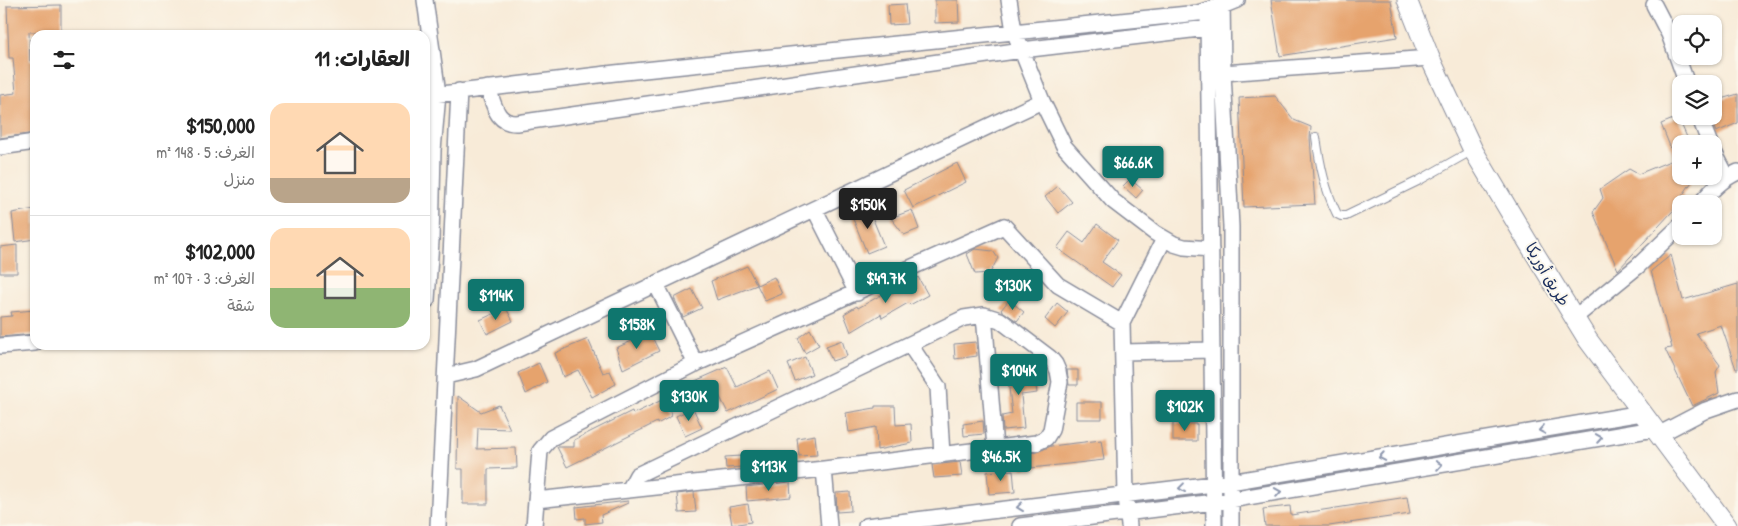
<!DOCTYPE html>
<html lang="ar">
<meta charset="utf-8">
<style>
body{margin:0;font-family:"Patrick Hand","Playpen Sans Arabic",sans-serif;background:#f6f6f6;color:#222;direction:rtl;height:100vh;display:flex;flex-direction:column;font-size:19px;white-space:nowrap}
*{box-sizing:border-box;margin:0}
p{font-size:16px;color:#767676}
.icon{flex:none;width:28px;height:28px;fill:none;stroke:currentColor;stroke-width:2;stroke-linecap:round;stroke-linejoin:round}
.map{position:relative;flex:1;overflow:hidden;direction:ltr}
.drawer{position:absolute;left:30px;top:30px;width:400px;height:320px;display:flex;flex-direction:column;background:#fff;border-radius:15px;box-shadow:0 1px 4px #0004;direction:rtl}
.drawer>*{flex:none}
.controls{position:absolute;left:1672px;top:15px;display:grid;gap:10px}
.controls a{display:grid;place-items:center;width:50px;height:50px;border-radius:10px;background:#fff;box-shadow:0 1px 4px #0004;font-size:25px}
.price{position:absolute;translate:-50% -42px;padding:0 11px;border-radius:5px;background:#0f766e;color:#fff;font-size:16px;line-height:32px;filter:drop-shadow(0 1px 2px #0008)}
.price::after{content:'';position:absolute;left:50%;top:30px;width:15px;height:11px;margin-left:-8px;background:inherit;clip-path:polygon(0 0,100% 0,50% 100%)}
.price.current{background:#222;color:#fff}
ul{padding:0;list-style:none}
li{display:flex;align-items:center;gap:15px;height:125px;padding:0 20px}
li+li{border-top:1px solid #e0e0e0}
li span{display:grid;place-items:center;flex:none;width:140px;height:100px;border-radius:15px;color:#555}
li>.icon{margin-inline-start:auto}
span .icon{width:60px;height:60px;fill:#fffc;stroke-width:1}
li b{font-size:21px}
h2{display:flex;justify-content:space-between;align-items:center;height:60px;padding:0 20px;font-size:21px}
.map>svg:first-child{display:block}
</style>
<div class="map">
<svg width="1738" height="526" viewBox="0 0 1738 526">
<rect width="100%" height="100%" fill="#fbf7ec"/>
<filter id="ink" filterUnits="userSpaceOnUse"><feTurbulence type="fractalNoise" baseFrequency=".02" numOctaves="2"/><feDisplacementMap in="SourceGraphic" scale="10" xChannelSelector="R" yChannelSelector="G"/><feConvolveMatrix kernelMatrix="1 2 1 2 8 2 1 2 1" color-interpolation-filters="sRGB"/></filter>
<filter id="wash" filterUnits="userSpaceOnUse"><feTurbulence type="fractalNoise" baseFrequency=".0096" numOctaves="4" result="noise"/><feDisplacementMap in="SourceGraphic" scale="20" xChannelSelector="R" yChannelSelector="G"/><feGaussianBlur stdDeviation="1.12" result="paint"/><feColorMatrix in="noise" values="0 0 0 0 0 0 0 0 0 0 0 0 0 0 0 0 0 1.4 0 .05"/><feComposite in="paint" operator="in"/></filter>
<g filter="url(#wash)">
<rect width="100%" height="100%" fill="#f8ebd8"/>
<g id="blocks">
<path fill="#e6a36d" d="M935 0H958L959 22 935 23Z
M1271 0H1391L1397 37 1280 56Z
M905 4 907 24 889 25 888 5Z
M61 5V32H29L30 61H34L35 72V133L0 138V95L16 93 13 58H9L7 6Z
M1738 94V123L1716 132 1709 116H1714V101Z
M1275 96 1294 120 1311 127 1310 138 1315 204 1244 207 1239 98Z
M1678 117 1690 144H1681V176H1696L1682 196 1684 199 1618 270 1593 212 1603 198 1600 189 1629 169 1638 174 1675 159 1661 124Z
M957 163 966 182 913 208 904 190Z
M1130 179 1143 190 1136 198 1123 186Z
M1058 186 1072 202 1058 213 1045 197Z
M868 207 884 246 867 253 851 214Z
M35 209V239L15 242 12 213Z
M912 210 919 229 904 235 891 218Z
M1097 224 1118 240 1102 262 1121 275 1112 287 1057 248 1069 232 1084 243Z
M17 245V273H0V247Z
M975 249 993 251 998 258 990 273 975 274 967 254Z
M1671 255 1683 300 1738 284V369H1736L1721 325 1696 333 1720 365 1716 372 1719 393 1692 406 1665 349 1672 348 1651 271Z
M747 266 757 285 717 300 711 281Z
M774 277 782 294 765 301 757 285Z
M918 277 928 295 910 305 908 303 882 318 881 314 851 332 844 314 857 306 858 308 890 290 892 293Z
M692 289 702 308 683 317 674 298Z
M1009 300 1024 312 1017 321 1001 310Z
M1057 303 1068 312 1055 328 1045 319Z
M506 308 513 321 487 334 480 320Z
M35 310V334L0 337V317L12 316 11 312Z
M810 329 819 345 805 353 798 338Z
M650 333 659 351 623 369 616 348Z
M588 339 603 373 610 371 616 384 592 397 578 370 563 377 555 353Z
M842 340 847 356 832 361 826 346Z
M976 342 977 356 955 359 954 344Z
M805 357 812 374 795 381 788 364Z
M539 363 547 382 526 394 518 373Z
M727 367 737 387 770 371 778 389 728 413 719 395 705 402 695 381Z
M1033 367 1037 393 1021 395 1024 428 1003 430 1002 416 1012 414 1007 370Z
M1067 370H1078V385H1069Z
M458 396 481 412 499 405 510 429 478 428 477 449 516 448 517 468 488 469V504H463V469H457Z
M664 399 672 416 657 424V422L567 467 557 447H574V440L632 411 633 414Z
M1076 402H1102V419H1076Z
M875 406H895L896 425 911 424 912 443 877 450 876 427 849 432 846 413 875 408Z
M693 408 702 428 685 436 676 416Z
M983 421 984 434 964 436 963 424Z
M1173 423 1197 424V441H1173Z
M815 435 817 455 799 456 797 438Z
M1101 440 1104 460 1022 469 1020 454 1037 452 1051 446Z
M741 456 742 467 726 468 725 457Z
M960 462 962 476 934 478 932 465Z
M1013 470 1015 492 989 494 987 472Z
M790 482 791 497 747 501 746 487Z
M694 492 696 512 679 513 677 494Z
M850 492 851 511 837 512 836 493Z
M1407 497 1410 514 1329 526H1265L1263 509 1290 506 1291 515Z
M628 501V503L601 515 602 522 585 524V518L577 519 576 507Z
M748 504 751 522 732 525 729 507Z"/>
</g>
</g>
<g filter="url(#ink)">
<use href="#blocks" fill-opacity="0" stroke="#8a8d9b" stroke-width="1"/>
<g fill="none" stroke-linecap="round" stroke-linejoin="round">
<defs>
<path id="service" d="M1316 137C1320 165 1325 190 1337 214L1341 216H1346L1418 181 1473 150"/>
<path id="minor" d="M425 0 438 94 433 150 431 241 427 300 425 302
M1009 0 1014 31 1042 101 1064 146 1113 201 1155 233 1174 244 1184 247 1211 249
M1222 0 1223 73 1231 227V526
M1654 5 1669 34 1687 84
M1208 18 1214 526
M1223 73 1430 58
M488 88C494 104 496 124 517 123L1022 50 1208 28
M425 96 615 73 1198 13 1222 6 1237 0
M1699 116 1710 144
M0 147 35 142
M1714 152 1727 177
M1700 204C1711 191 1722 179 1738 172
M815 210 857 293
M656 284 696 364
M984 315 995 448
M1574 318 1638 266 1681 225
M1122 323 1164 239
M910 345 938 387 942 455
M0 346 35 343
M1123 352 1212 350
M446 376 476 369 1042 101
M1658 435 1706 410 1738 399
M824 469 829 526
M536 500 824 469 1036 443 1046 438 1051 430 1060 382 1058 371 1055 364 1050 358 1000 320 984 315 964 318 637 475 629 490
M438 526 459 91
M534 526 540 451 551 438 693 365 1004 226 1058 285 1122 323 1126 495 1129 526
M866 526 1230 482 1642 413
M1020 526 1230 500 1654 429"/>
<path id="tertiary" d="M1407 0 1430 58 1473 150 1526 239 1588 340 1727 526"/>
</defs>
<use href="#service" stroke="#8a8d9b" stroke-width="10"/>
<use href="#minor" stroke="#8a8d9b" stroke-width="18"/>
<use href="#tertiary" stroke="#8a8d9b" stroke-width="21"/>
<use href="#service" stroke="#fff" stroke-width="8"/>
<use href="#minor" stroke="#fff" stroke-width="15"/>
<use href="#tertiary" stroke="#fff" stroke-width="19"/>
</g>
<defs><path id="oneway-chevron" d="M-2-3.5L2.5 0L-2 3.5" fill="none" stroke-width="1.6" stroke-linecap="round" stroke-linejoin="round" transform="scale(1.25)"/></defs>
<g stroke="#8d97ae">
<use href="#oneway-chevron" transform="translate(1542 430) rotate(170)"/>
<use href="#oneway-chevron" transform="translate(1599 438) rotate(-9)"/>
<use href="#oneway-chevron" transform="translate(1382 457) rotate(170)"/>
<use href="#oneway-chevron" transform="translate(1439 465) rotate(-9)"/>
<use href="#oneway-chevron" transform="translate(1182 488) rotate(173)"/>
<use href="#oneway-chevron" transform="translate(1278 492) rotate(-9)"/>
<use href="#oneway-chevron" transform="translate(1020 507) rotate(173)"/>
</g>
</g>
<g text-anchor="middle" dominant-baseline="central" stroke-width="4" stroke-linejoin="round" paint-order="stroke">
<g font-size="16" fill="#1b2f5e" stroke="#fbf7ec">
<text transform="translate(1548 274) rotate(59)">طريق أوريكا</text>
</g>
</g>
</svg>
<div class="controls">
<a><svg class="icon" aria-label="locate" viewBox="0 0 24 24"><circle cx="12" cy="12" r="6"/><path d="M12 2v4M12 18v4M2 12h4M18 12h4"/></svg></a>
<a><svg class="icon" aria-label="layers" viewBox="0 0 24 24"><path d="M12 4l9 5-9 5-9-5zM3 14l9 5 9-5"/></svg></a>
<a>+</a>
<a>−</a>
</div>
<b class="price" style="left:1133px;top:188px">$66.6K</b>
<b class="price current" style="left:868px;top:230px">$150K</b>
<b class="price" style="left:886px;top:304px">$49.7K</b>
<b class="price" style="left:1013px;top:311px">$130K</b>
<b class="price" style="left:496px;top:321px">$114K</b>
<b class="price" style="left:637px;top:350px">$158K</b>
<b class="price" style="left:1019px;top:396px">$104K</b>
<b class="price" style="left:689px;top:422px">$130K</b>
<b class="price" style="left:1185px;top:432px">$102K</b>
<b class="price" style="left:1001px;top:482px">$46.5K</b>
<b class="price" style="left:769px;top:492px">$113K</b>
<section class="drawer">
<h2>العقارات: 11<svg class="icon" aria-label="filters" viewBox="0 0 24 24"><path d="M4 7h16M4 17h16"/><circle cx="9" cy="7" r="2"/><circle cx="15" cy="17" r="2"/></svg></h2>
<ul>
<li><span style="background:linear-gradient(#ffd9b3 75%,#b9a48a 0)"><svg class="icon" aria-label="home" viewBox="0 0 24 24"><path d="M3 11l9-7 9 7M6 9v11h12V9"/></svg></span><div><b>$150,000</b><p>الغرف: 5 · 148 m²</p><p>منزل</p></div></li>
<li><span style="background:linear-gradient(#ffd9b3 60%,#8fb573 0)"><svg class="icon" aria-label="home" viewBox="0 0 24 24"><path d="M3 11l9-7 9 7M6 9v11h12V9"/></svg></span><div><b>$102,000</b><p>الغرف: 3 · 107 m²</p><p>شقة</p></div></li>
</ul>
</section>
</div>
